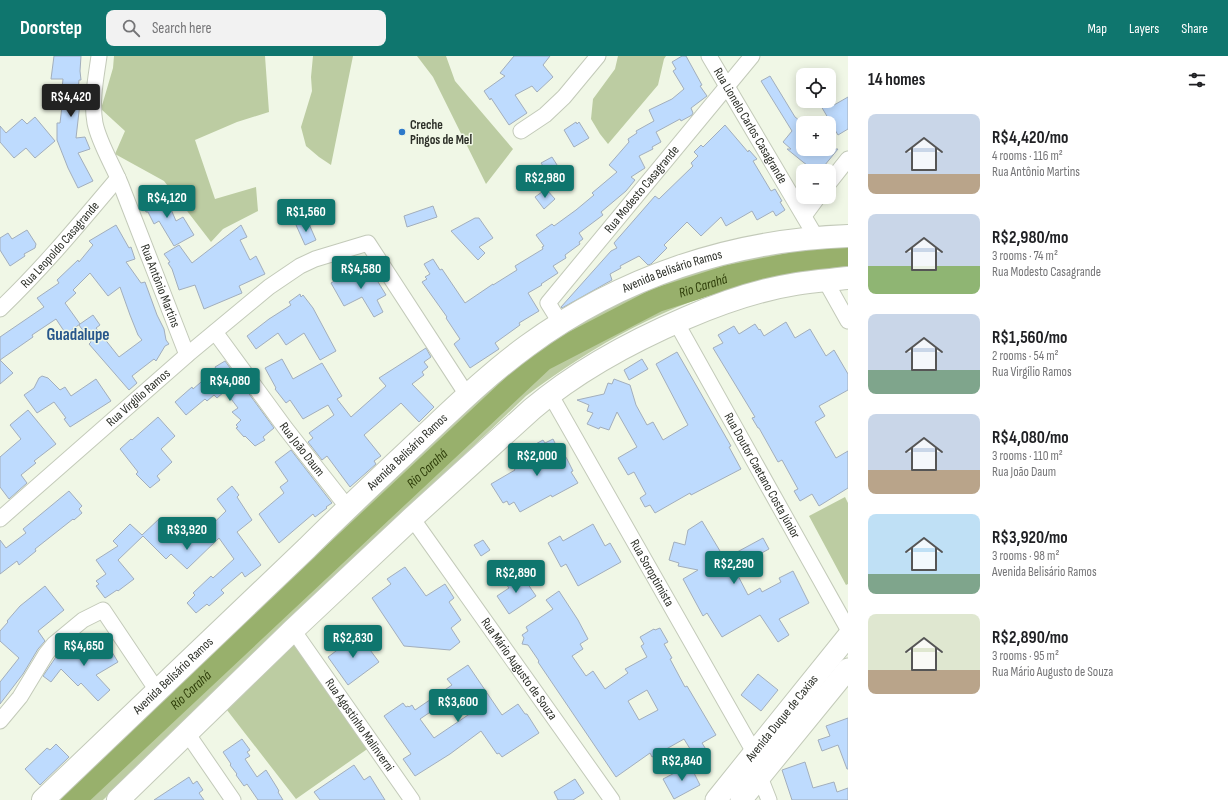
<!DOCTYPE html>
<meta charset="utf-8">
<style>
body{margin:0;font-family:"Sofia Sans Condensed",sans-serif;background:#f2f2f2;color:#202124;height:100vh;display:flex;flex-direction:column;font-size:15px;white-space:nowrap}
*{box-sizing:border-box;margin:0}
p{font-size:13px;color:#757577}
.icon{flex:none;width:22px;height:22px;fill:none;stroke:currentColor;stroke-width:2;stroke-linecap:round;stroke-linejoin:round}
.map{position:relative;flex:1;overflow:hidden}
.details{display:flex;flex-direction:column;background:#fff;width:380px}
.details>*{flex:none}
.fabs{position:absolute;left:796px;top:12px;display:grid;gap:8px}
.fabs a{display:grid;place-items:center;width:40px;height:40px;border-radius:8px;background:#fff;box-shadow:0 2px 10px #0003;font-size:20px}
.price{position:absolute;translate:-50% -34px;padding:0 9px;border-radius:4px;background:#0f766e;color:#fff;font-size:13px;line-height:26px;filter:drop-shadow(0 1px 2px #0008)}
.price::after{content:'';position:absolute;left:50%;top:24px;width:12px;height:9px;margin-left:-6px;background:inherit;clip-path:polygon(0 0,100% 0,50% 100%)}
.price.on{background:#222;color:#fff}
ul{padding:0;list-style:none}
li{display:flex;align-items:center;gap:12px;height:100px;padding:0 20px}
li span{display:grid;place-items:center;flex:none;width:112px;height:80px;border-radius:8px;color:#555}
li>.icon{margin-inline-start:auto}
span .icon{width:48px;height:48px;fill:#fffc;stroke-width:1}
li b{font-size:17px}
h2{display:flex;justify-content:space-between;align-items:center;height:48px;padding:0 20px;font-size:17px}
header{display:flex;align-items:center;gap:24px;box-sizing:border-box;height:56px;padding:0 20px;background:#0f766e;color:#fff}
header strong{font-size:19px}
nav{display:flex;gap:22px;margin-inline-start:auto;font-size:14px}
.search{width:280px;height:36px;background:#f2f2f2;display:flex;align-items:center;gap:10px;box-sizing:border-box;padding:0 14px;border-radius:8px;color:#757577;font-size:15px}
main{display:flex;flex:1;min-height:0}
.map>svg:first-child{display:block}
</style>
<header>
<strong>Doorstep</strong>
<div class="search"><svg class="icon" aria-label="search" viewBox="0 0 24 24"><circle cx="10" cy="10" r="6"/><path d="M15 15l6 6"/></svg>Search here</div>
<nav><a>Map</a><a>Layers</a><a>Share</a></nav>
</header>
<main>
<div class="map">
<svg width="848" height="744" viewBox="0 0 848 744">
<rect width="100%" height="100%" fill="#f0f7e6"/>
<path fill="#bccca2" d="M114 0H265L269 56 237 66 195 84 215 143 256 131 258 155 223 173 211 186 164 125 115 98 125 75 101 53 113 12Z
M313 0H353L331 109 319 101 306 90 301 71 312 35 311 21Z
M417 0H446L455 25 513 93 486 128 433 21Z
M618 0H666L664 3 658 29 608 88 600 78 591 63 593 43 615 13Z
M848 187V212C827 215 806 219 785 222 774 224 763 225 752 227 670 246 594 289 526 340L103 744H52L479 338 550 284 630 240 721 206Z
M845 441 848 447V528L846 529 809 460Z
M293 574 373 689 296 743 220 645Z"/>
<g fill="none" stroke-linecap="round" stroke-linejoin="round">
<path stroke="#98b06c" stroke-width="24" id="s1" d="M73 744 543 303 657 244 729 221 804 206 848 203"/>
</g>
<path fill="#bedbfe" stroke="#a2aebc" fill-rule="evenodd" d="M54 0H81L80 15 81 24H79L77 47H80L76 82 85 81 90 93 78 97 93 125 78 132 68 112 57 84V67H60L63 42H61L63 23H51Z
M514 0H550L543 9 553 21 537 36 532 30 515 39 527 57 509 69 491 42 490 44 484 35 505 20 500 17Z
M682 0H686L702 29 700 30 707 40 691 52 693 57 692 59 681 65 680 63 656 76 661 86 652 91 653 93 639 100 645 112 631 121 635 124 626 135 601 156 603 159 579 177 583 183 579 186 580 188 565 199 566 202 553 210 558 217 541 228 542 229 528 237 539 255 519 267 520 269 495 287 499 293 470 312 454 288 460 283 446 262 447 261 422 226 427 223 425 221 430 218 424 208 433 203 440 214 442 213 465 247 493 228V229L517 214 515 210 543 193 542 191 544 190 536 179 552 168 554 170 576 154 594 139 592 137 617 116 609 109 629 86 628 83 637 77 636 75 654 65 649 54 672 43 684 33 673 15 676 13 672 6Z
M770 20 795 61 803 67V93H838L820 115H815L803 106 787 93H791L783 86 792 75 761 25Z
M848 41V73L838 79 821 50 831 44 834 49Z
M35 61 55 85 35 102 26 92 14 102 0 86V70L6 77 22 63 27 68Z
M576 66 577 68 579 66 589 82 574 91 564 74Z
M725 69 748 96 749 94 757 103 753 105 771 135 775 133 782 145 780 146 785 154 776 160 773 155 757 164 752 155 726 170 721 161 701 180 687 166 664 189 667 192 651 208 648 209 639 200 620 210 621 212 610 218 612 224 562 252 561 251 611 195 617 192 614 187 655 140 659 143 693 110 691 107 698 100 694 96 701 89 703 91Z
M552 101 564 120 551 128 540 112 543 110 541 107Z
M546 133 555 143 544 153 535 141Z
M148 134 154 149 167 144 176 165 183 161 194 179 174 190 159 165 154 168 148 156H146L139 139Z
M433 150 437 161 407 171 404 160Z
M475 162H479L493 182 479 191 485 197 478 204 451 175Z
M306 165 308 168H309L316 184 305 189 296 169Z
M116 169 129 192 131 191 135 203 126 206 141 227 145 226 157 259 164 273 166 284 169 288 165 290 156 305 154 303 132 320 137 327 129 334 89 288 91 286 79 269 80 268 66 278 56 263 32 279 33 281 0 304 13 317 0 328V281L44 251 37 242 59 227 57 224 78 204 79 206 93 189 89 185ZM90 217 108 240 120 231 130 259 138 279 142 284 119 301 96 272 100 269 93 259 80 268 65 247 76 237 73 234Z
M241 169 247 181 240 184 250 204 256 200 265 218 239 230 242 237 204 253 195 229 179 234 172 213 168 207 170 206 164 198 179 189 192 207Z
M27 174 36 188 35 192 24 198 25 200 10 210 0 194V182L8 177 12 183Z
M372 212 377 220 375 221 386 239 377 244 383 256 374 261 362 241 344 250 331 227 346 218 348 222 359 216 360 218Z
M300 238 301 241 303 239 313 252 336 295 320 304 304 277 286 289 278 277 256 293 247 280 269 263 291 249 289 246Z
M786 266 795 282 810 273 826 300 834 294 848 318V334L819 350 825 360 815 366 836 402 848 395V432L819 450 812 438 800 445 794 435 798 433 793 424 782 404 778 406 759 372H758L752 362 755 361 713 292 723 287 718 279 734 270 739 278 755 268 759 274 760 273 764 280Z
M426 292 431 301 424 306 428 311 422 316 424 319 412 328 434 351 419 366 401 347 364 379 381 400 374 405 376 408 350 431 327 400 322 404 308 386 313 382 309 377 334 359 328 349 303 363 290 344 286 347 275 333 276 332 265 312 282 303 293 323 322 307 342 340 337 343 351 361 386 330 379 322Z
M677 296 731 390 729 391 741 413 691 439 690 437 655 457 650 449 645 451 640 442 646 438 634 416 628 419 618 402 637 391 617 356 609 374 600 371 599 373 587 368 593 357 587 355 589 349 577 344 604 338 608 327 612 328 614 323 630 329 636 349 647 369 653 366 663 384 688 369 656 308Z
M642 303 648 313 629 324 624 314Z
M225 305 274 372 263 381 265 384 255 390 245 380 244 381 236 372 238 371 236 369 241 364 232 356 238 352 225 335 217 342 214 339 207 345 205 343 186 359 175 346 192 331 193 333 216 313 215 311Z
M42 320 48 322 60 334 65 331 71 340 96 323 111 345 70 371 64 363 66 362 54 346 37 357 24 339 34 332 39 322Z
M28 354 56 388 34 405 36 407 21 419 27 427 9 443 0 431V401L21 383 10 369Z
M158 361 175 380 161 393 172 406 157 420 160 424 150 432 136 418 138 416 120 393 131 383 132 384Z
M553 383 556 389 558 388 567 403 573 415 571 416 578 427 552 441 551 439 520 456 514 446 509 449 507 445 503 447 491 428 515 414 512 409 535 396 532 390 543 384 545 387Z
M291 394 332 447 326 451 327 452 315 461 313 458 279 487 259 458 284 437 280 431 288 425 275 406Z
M232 430 239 439 237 441 252 464 237 476 261 509 245 521 242 516 221 534 224 537 209 550 207 548 196 557 187 547 195 539 193 537 211 520 213 522 234 503 219 482 187 513 171 498 166 503 143 480 118 504 134 523 118 535 117 534 105 542 96 530 99 528 96 525 106 518 96 504 118 490 113 485 130 468 142 479 160 462 170 473 176 467 195 485 226 455 217 443Z
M69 435 82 450 79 453 82 457 74 464 73 463 35 493 36 495 19 509 17 505 0 518V484L6 492 26 477 23 473Z
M702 465 723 500 725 499 726 502 763 482 769 493 758 499 761 503 736 516 748 539 760 532 762 536 781 526 779 522 793 515 809 547 779 563 789 579 778 586 760 559 722 581 707 557 703 560 683 523 698 514 678 510 679 507 669 504 674 486 685 489 688 474Z
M593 468 605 490 610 487 621 506 578 530 566 508 561 511 548 487 560 480 563 485Z
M483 484 490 494 481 500 474 489Z
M405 511 426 540 445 528 454 542 449 546 461 564 451 572 460 586 450 594 404 590 372 542 391 528 387 523Z
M521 518 536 540 509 558 497 540 509 532 506 528Z
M45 530 64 554 38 575 45 585 38 593 23 618 0 648V626L19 602 0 585V575L8 566 7 565 20 550Z
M559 535 578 564 588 583 580 588 583 593 572 600 586 620 593 615 605 633 628 617 625 613 647 601 641 590 644 588 640 581 654 573 655 574 660 572 668 586 664 588 672 602 670 603 685 631 687 630 716 679 702 687 707 695 695 701 684 683 652 701 650 697 616 721 538 606 539 605 528 589 522 588 524 582 522 579 528 575 526 571 553 553 546 544ZM647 634 658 654 639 664 628 645Z
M359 579 379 606 348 629 328 601 344 589 342 588 351 582 352 584Z
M93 581 107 599 112 596 118 606 96 619 110 634 98 645 81 627 78 630 61 613 51 626 43 620 58 598 69 589 74 596Z
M468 609 502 659 518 648 525 658H527L539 677 502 701 499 697 497 698 481 675 450 698 415 720 403 703 411 698 384 660 403 647 406 651 408 650 409 651 412 649 415 654 452 629 447 623ZM457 638 471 657 434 682 420 663Z
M758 618 778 634 761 655 741 639Z
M848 662V713H847L838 689 822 695 818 684 830 680 826 670Z
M242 683 250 694 247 696 250 700 245 703 257 721 266 714 276 730 279 735 278 736 283 744H258L247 728 244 730 236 719 237 718 230 709 231 708 223 696Z
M56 688 69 701 40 729 25 713 47 692 50 694Z
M805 706 813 732 834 726 837 736 848 732V744H792L782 714Z
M354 709 364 724 370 720 385 744H320L314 736Z
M690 709 700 729 674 743 663 723Z
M189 721 193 728 197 725 203 734 199 737 204 744H154Z
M575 723 584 737 573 744H558L554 736Z"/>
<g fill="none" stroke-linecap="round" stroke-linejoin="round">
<defs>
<g id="street">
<path id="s2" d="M99 0C96 22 91 45 95 67 99 87 113 109 121 129 143 186 165 242 187 299"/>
<path id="s3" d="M709 0 816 181"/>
<path d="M521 75 545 59 564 41 598 0"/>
<path d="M829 127 848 103"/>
<path d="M804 160 818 141"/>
<path d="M825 224 848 265"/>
<path id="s4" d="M0 253C43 212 80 167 118 122"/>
<path id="s5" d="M676 266 848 573"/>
<path id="s6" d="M561 268 548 247 752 0"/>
<path id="s7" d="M215 276 286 373 348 452"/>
<path id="s8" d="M550 338 754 696"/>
<path id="s9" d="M412 462 612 744"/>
<path id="s10" d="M0 463 187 299 269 231 300 210 315 203 368 187 467 339"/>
<path id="s11" d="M293 574 412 744"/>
<path d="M0 665 20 641 46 598 54 588 83 564 103 554 158 636"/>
<path d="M187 677 233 744"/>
<path d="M760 721 769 744"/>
</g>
<g id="secondary">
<path id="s12" d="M716 744 848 580"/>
<path d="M741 744 848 613"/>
</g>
<g id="primary">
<path id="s13" d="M43 744C131 660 219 576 307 492 345 454 385 417 424 380 457 349 490 317 527 290 621 221 732 184 848 180"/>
<path d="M118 744 293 574 412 462 532 353C578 314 630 286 686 262 721 247 758 234 796 228 814 225 831 224 848 222"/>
</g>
</defs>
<use href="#street" stroke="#c3cab9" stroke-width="17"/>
<use href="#secondary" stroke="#c3cab9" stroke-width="23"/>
<use href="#primary" stroke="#c3cab9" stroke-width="24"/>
<use href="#street" stroke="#fff" stroke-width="15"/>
<use href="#secondary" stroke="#fff" stroke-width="21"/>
<use href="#primary" stroke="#fff" stroke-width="22"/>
</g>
<circle fill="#2e7aca" stroke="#f0f7e6" stroke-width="1.5" cx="402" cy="76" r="4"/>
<g text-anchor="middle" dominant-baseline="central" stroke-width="3" stroke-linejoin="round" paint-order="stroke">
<g font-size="13" font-weight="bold" fill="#2c2f28" stroke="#f0f7e6" text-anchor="start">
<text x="410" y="69">Creche<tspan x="410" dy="15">Pingos de Mel</tspan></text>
</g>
<g font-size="13" fill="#2c2f28" stroke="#f0f7e6">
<text stroke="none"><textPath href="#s3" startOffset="81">Rua Lionelo Carlos Casagrande</textPath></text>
<text stroke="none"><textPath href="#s6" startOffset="172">Rua Modesto Casagrande</textPath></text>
<text stroke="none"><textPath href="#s4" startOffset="88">Rua Leopoldo Casagrande</textPath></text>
<text stroke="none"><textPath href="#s13" startOffset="828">Avenida Belisário Ramos</textPath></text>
<text stroke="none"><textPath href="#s2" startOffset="243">Rua Antônio Martins</textPath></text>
<text stroke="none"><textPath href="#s10" startOffset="184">Rua Virgílio Ramos</textPath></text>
<text stroke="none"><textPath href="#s7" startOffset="146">Rua João Daum</textPath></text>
<text stroke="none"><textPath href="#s13" startOffset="504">Avenida Belisário Ramos</textPath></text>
<text stroke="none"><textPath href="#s5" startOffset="176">Rua Doutor Caetano Costa Júnior</textPath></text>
<text stroke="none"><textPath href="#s8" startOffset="206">Rua Soroptimista</textPath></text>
<text stroke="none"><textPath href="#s9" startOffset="185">Rua Mário Augusto de Souza</textPath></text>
<text stroke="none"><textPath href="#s13" startOffset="180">Avenida Belisário Ramos</textPath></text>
<text stroke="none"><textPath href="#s12" startOffset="105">Avenida Duque de Caxias</textPath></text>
<text stroke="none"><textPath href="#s11" startOffset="116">Rua Agostinho Malinverni</textPath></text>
</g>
<g font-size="14" font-style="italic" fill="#2c3b07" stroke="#f0f7e6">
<text stroke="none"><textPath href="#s1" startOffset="821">Rio Carahá</textPath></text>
<text stroke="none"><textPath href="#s1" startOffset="485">Rio Carahá</textPath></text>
<text stroke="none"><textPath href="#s1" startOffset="161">Rio Carahá</textPath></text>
</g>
<g font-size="17" font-weight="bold" fill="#27578b" stroke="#f0f7e6">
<text x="78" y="279">Guadalupe</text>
</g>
</g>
</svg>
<div class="fabs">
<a><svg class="icon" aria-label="locate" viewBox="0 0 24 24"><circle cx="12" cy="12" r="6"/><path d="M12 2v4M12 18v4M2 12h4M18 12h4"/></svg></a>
<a>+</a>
<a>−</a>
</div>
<b class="price on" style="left:71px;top:62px">R$4,420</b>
<b class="price" style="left:545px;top:143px">R$2,980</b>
<b class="price" style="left:167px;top:163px">R$4,120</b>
<b class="price" style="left:306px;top:177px">R$1,560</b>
<b class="price" style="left:361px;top:234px">R$4,580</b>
<b class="price" style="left:230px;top:346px">R$4,080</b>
<b class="price" style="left:537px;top:421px">R$2,000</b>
<b class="price" style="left:187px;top:495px">R$3,920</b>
<b class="price" style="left:734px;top:529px">R$2,290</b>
<b class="price" style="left:516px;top:538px">R$2,890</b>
<b class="price" style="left:353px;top:603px">R$2,830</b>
<b class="price" style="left:84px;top:611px">R$4,650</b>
<b class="price" style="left:458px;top:667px">R$3,600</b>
<b class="price" style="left:682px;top:726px">R$2,840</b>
</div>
<section class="details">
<h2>14 homes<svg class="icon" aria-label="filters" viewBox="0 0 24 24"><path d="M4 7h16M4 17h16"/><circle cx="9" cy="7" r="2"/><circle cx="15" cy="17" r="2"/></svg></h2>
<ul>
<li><span style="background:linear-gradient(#c9d6e8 75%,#b9a48a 0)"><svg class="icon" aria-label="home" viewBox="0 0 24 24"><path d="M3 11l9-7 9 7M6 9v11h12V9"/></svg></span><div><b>R$4,420/mo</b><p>4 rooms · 116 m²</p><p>Rua Antônio Martins</p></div></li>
<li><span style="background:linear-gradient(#c9d6e8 65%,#8fb573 0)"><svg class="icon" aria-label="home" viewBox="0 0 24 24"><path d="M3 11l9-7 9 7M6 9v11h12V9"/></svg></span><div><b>R$2,980/mo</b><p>3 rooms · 74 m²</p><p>Rua Modesto Casagrande</p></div></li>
<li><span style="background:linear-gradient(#c9d6e8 70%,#7fa58c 0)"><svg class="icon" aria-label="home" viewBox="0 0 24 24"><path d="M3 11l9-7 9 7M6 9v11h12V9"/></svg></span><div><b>R$1,560/mo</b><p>2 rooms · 54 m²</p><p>Rua Virgílio Ramos</p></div></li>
<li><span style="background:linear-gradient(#c9d6e8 70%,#b9a48a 0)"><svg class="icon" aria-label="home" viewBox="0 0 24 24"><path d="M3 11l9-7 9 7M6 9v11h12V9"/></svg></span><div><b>R$4,080/mo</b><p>3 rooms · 110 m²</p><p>Rua João Daum</p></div></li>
<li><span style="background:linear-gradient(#bfe0f5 75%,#7fa58c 0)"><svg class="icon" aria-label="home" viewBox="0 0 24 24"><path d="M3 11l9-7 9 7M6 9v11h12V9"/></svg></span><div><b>R$3,920/mo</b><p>3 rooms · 98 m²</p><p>Avenida Belisário Ramos</p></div></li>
<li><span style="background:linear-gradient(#dfe7d0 70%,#b9a48a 0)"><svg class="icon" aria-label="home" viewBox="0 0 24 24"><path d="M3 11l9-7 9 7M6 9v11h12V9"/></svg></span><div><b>R$2,890/mo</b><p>3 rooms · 95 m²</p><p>Rua Mário Augusto de Souza</p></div></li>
</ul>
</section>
</main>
